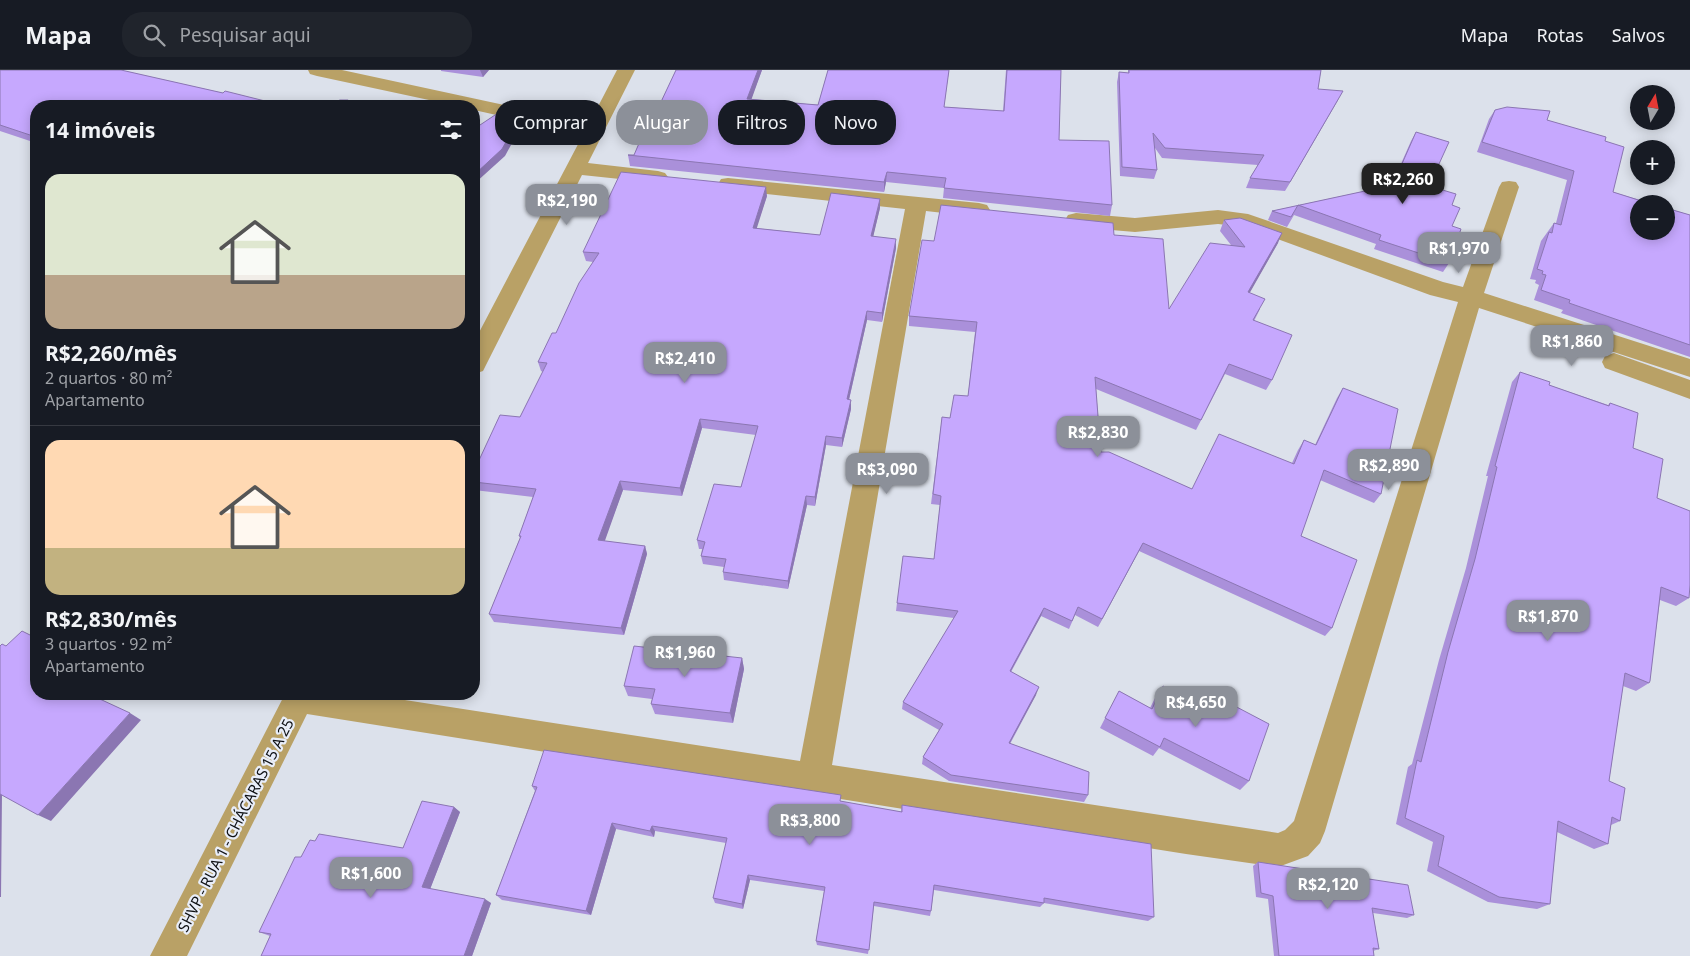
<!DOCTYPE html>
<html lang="pt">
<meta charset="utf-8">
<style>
body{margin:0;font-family:"Noto Sans",sans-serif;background:#20242c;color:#f1f3f6;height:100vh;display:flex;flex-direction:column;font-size:19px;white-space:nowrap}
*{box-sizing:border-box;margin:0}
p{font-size:16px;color:#9ea1a6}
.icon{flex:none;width:28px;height:28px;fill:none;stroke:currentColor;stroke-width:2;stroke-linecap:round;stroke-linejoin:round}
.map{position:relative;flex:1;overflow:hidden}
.side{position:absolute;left:30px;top:30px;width:450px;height:600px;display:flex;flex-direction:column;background:#171b24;border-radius:20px;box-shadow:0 2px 12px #0003}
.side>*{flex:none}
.guide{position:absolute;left:495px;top:30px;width:475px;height:45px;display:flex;gap:10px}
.needle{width:32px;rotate:10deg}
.fabs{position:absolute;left:1630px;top:15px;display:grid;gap:10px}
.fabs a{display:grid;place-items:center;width:45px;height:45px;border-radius:50%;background:#171b24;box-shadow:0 2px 12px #0003;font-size:25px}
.price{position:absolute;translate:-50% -42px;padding:0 11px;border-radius:10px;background:#8c9099;color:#fff;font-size:16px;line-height:32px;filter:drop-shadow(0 1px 2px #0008)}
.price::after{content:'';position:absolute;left:50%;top:30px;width:15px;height:11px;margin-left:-8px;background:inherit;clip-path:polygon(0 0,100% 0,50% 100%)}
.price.current{background:#222;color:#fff}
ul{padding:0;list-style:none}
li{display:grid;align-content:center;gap:10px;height:265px;padding:0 15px}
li+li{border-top:1px solid #363941}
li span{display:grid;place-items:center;height:155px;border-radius:15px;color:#555}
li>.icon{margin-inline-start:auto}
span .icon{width:90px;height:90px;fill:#fffc;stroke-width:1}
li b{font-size:21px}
h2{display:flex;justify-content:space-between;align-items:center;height:60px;padding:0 15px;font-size:21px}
.chip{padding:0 18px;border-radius:20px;background:#171b24;box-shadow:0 2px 12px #0003;font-size:18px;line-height:45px}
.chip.current{background:#8c9099;color:#fff}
header{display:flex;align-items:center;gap:30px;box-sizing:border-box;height:70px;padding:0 25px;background:#171b24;border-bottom:1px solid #363941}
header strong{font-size:24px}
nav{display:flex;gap:28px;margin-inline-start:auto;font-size:18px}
.search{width:350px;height:45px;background:#20242c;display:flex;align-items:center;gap:12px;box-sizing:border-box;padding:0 18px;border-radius:20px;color:#9ea1a6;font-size:19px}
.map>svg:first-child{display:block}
</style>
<header>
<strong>Mapa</strong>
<div class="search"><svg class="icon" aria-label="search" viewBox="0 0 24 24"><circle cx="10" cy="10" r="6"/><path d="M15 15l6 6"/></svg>Pesquisar aqui</div>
<nav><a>Mapa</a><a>Rotas</a><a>Salvos</a></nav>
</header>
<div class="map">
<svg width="1690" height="886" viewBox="0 0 1690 886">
<rect width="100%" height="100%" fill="#dce1eb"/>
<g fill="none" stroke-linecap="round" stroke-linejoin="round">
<path fill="#b9a166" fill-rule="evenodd" d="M308 0H342L532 41 591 50 617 0H635L588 93 658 101 665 103 668 107 665 111 658 113 582 105 486 295 483 301 474 304V272L585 61 532 53 474 40V36H457L317 6 310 4Z
M728 108 979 133 987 135 990 140 987 145 979 147 926 141 832 695 1278 763 1285 760 1294 751 1458 232 1430 225 1245 157 1218 154 1135 162 1076 157 1068 155 1065 150 1068 145 1076 143 1135 148 1218 140 1248 144 1443 212 1463 217 1499 117 1502 112 1509 111 1516 112 1519 117 1484 223 1690 289V307L1479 238 1325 761 1320 773 1308 786 1278 797 1186 784 307 644 187 886H150L285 624H366L800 691 905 139 721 119 718 114 721 109Z
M1614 283 1690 310V329L1605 298 1602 292 1605 286Z"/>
</g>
<path fill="#aa90da" d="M0 0 129 2 223 23 36 36V73L0 61Z
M441 0H489L483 7 441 1Z
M676 0H762L751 29 818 35 828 0H949L944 37 1003 41 1006 0H1061L1059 70 1112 135 1110 146 943 128 944 118 886 112 884 122 630 96 628 85H634L660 34Z
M1128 0H1321L1318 19 1338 30 1285 121 1246 118 1250 108 1258 95 1162 88 1155 78 1157 100 1154 109 1120 106 1117 12 1119 2 1128 3Z
M1495 40 1547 50 1605 71 1613 122 1690 145V287L1561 243 1563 240 1534 230 1539 215 1535 213 1536 210 1530 209 1541 171 1554 153H1556L1567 110 1477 82 1489 49Z
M1416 62 1429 116 1452 135V156L1449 193 1443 202 1374 179 1376 174 1294 145 1287 157 1268 150 1272 141 1379 118 1389 121 1411 71Z
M767 126 756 158 820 165 880 138 873 166 896 178 882 252 867 250 849 330 851 339 842 377 826 375 815 436 807 435 788 519 724 510 723 502 724 497 703 494 701 486 702 479H699L697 470 741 417 756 365 702 358 682 426 623 420 604 471 645 476 647 484 624 565 494 552 489 544 520 468 519 466 533 427 474 420V401L520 347 543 302 541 301 538 292 556 263 593 192 586 191 583 182Z
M1224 150 1278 173 1249 223 1260 239 1254 251 1272 310 1266 320 1225 304 1196 360 1096 319 1099 359 1096 369 1092 375 1101 382 1192 419 1292 393 1298 380 1304 370 1315 375 1337 328 1343 318 1381 424 1374 433 1320 410 1301 466 1332 558 1325 566 1139 481 1098 557 1075 545 1069 559 1041 546 1011 602 1036 625 1010 674 1088 725 1084 732 949 711 922 694 923 687 939 660 902 639 903 632 954 548 896 541 897 533 934 489 940 435 931 434 942 347 950 348 968 326 975 262 909 256V246L934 171 1114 165 1169 239 1231 175 1220 161Z
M1520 302 1549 315 1608 335 1610 333 1657 428 1689 528 1676 536 1660 530 1649 613 1636 621 1623 616 1609 711 1620 751 1611 755 1608 774 1594 779 1557 762 1550 834 1537 839 1488 832 1427 801 1433 772 1396 754 1408 697 1412 694 1439 590 1466 498 1488 406H1486L1512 312Z
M742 588 744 599 733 653 655 644 651 634 652 629 628 626 624 616Z
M1163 616 1201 635 1210 623 1249 711 1240 720 1159 678 1153 686 1100 658 1119 621 1150 638 1156 626Z
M532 716 841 732 901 742 902 735 1154 847 1148 851 1044 833 1040 837 934 820 931 841 930 846 874 836 868 884 817 875 816 871 824 821 750 810 743 839 715 833 713 828 726 773 655 761 654 767 616 759 591 845 502 830 496 825 535 721Z
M454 737 460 742 430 819 491 833 472 886H261L270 866 259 862 301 787 315 771 403 778Z
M1258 792 1414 845 1407 848 1373 843 1379 879 1373 881 1374 886H1274L1268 829 1256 827 1253 796Z"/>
<path fill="#8b76b2" d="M480 0H489L483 7Z
M758 0H762L748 39 747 29Z
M1343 21 1338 30 1285 121 1290 112Z
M521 46 523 53 505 86 474 114V105Z
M887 102 886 112 884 122V112Z
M766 117 767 126 754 167 753 158Z
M880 129V138L871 176V166Z
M1282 163 1278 173 1244 233 1248 222Z
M896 169V178L882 252V243Z
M867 241V250L847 338V329Z
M851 330V339L842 377V368Z
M700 349 702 358 682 426 680 418Z
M1099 359 1096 369 1087 384 1090 375Z
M826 366V375L815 436V427Z
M620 411 623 420 602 479 598 470Z
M806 426 807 435 788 519V511Z
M1143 473 1139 481 1098 557 1102 549Z
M645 476 647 484 624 565 621 558Z
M1044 538 1041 546 1007 608 1010 601Z
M742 588 744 599 733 653 730 643Z
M1039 617 1036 625 1006 680 1009 673Z
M89 624H103L98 630Z
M130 643 141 650 51 751 38 745Z
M0 722 2 723 1 827H0Z
M454 737 460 742 429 822 422 817Z
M612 753 616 759 591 845 586 841Z
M652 756 655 761 654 767 650 761Z
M748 805 750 810 743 839 742 834Z
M485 829 491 833 472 886H464Z"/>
<path fill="#c6a8fe" stroke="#8b76b2" d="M0 0H121L223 23 225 21 285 36H36V67L0 55Z
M676 0H758L747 29 818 35 828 0H949L944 37 1004 41 1007 0H1061L1059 70 1109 71 1112 135 944 118 946 108 887 102 884 112 628 85H634L656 34H660Z
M1129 0H1321L1318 19 1343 21 1290 112 1250 108 1264 85 1165 78 1153 63 1157 100 1122 97 1119 2 1129 3Z
M340 30H348L355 36H322Z
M1507 37 1550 41 1547 50 1606 67 1605 71 1624 77 1613 122 1651 134H1639V161H1666V138L1690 145V275L1569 233 1570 230 1541 220 1546 205 1542 204 1543 201 1537 199 1549 162 1552 163 1554 153 1561 155 1574 101 1482 72 1495 40Z
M501 41 521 46 502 79 474 105V59Z
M1416 62 1449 72 1429 116 1456 124 1452 135 1460 138 1452 156 1461 159 1449 193 1379 170 1381 165 1298 135 1291 147 1272 141 1379 118 1390 121Z
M621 102 766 117 753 158 820 165 831 123 880 129 871 166 896 169 882 243 867 241 847 329 851 330 842 368 826 366 815 427 806 426 788 511 723 502 726 489 701 486 705 472 697 470 714 414 741 417 758 356 700 349 680 418 620 411 598 470 645 476 621 558 489 544 521 466H519L536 419 474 412V401L500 345 520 347 547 293 538 292 552 263H556L579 213 599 183 583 182Z
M941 135 1113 153 1114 165 1163 169 1169 239 1210 173 1245 177 1224 150 1240 148 1282 163 1248 222 1265 229 1253 250 1292 265 1272 310 1229 294 1201 350 1095 307 1099 359 1090 375 1101 379V382H1109L1192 419 1219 364 1294 394 1304 370 1316 375 1343 318 1398 339 1381 424 1324 400 1301 466 1357 490 1332 558 1143 473 1102 549 1078 537 1072 551 1044 538 1010 601 1039 617 1009 673 1089 702 1088 725 951 705 923 687 943 654 903 632 958 541 897 533 903 486 934 489 941 426 933 424 942 347 950 348 954 325 968 326 977 252 909 246 922 170 934 171Z
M1520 302 1550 312 1549 315 1609 336 1610 333 1638 343 1633 378 1663 389 1657 428 1690 441V515L1689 528 1661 517 1650 611 1649 613 1625 603 1609 711 1625 718 1620 751 1612 747 1608 774 1558 751 1550 834 1499 827 1438 796 1444 766 1405 748 1417 690 1421 692 1448 582 1475 489 1497 397 1495 396Z
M22 561 36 568V624H89L130 643 38 745 0 724V576L2 574 6 576Z
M634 576 742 588 730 643 651 634 655 619 624 616Z
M1163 616 1204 636 1210 623 1269 654 1249 711 1164 668 1160 677 1105 648 1119 621 1152 639Z
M544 680 841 725 840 731 902 742V735L1151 774 1154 847 1044 828V833L934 815 931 841 874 832 869 880 816 871 825 817 748 805 742 834 713 828 727 768 652 756 650 761 612 753 586 841 496 825 537 717 532 716Z
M422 731 454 737 422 817 485 829 464 886H261L271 864 259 862 295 787H301L310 770 315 771 319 764 403 778Z
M1258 792 1408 815 1414 845 1372 838 1379 879 1373 878 1374 886H1279L1273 826 1261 823Z"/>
<g text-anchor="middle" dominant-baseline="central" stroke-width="4.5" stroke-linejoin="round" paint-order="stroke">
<g font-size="15" fill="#0d0f12" stroke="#e9eef9">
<text transform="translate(235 755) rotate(-63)">SHVP - RUA 1 - CHÁCARAS 15 A 25</text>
</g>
</g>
</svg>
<div class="fabs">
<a><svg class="needle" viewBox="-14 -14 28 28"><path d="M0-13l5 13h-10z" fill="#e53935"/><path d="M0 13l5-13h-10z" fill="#9ea1a6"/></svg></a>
<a>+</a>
<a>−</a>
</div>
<b class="price current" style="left:1403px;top:135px">R$2,260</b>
<b class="price" style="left:567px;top:156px">R$2,190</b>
<b class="price" style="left:1459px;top:204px">R$1,970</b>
<b class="price" style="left:1572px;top:297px">R$1,860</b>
<b class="price" style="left:685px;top:314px">R$2,410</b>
<b class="price" style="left:1098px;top:388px">R$2,830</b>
<b class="price" style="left:1389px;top:421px">R$2,890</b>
<b class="price" style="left:887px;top:425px">R$3,090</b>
<b class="price" style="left:1548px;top:572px">R$1,870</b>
<b class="price" style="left:685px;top:608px">R$1,960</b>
<b class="price" style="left:1196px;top:658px">R$4,650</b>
<b class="price" style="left:810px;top:776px">R$3,800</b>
<b class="price" style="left:371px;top:829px">R$1,600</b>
<b class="price" style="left:1328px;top:840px">R$2,120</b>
<div class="guide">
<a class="chip">Comprar</a>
<a class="chip current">Alugar</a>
<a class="chip">Filtros</a>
<a class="chip">Novo</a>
</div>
<section class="side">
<h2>14 imóveis<svg class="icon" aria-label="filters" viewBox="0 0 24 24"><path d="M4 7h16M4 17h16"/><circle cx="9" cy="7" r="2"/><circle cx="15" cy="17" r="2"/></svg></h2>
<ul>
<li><span style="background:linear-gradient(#dfe7d0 65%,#b9a48a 0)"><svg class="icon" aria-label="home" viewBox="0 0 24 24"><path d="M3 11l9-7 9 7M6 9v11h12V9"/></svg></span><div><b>R$2,260/mês</b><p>2 quartos · 80 m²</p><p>Apartamento</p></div></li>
<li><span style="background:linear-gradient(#ffd9b3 70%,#c2b280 0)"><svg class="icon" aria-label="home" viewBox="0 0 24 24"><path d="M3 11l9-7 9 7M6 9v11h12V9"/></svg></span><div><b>R$2,830/mês</b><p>3 quartos · 92 m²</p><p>Apartamento</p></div></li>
</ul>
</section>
</div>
